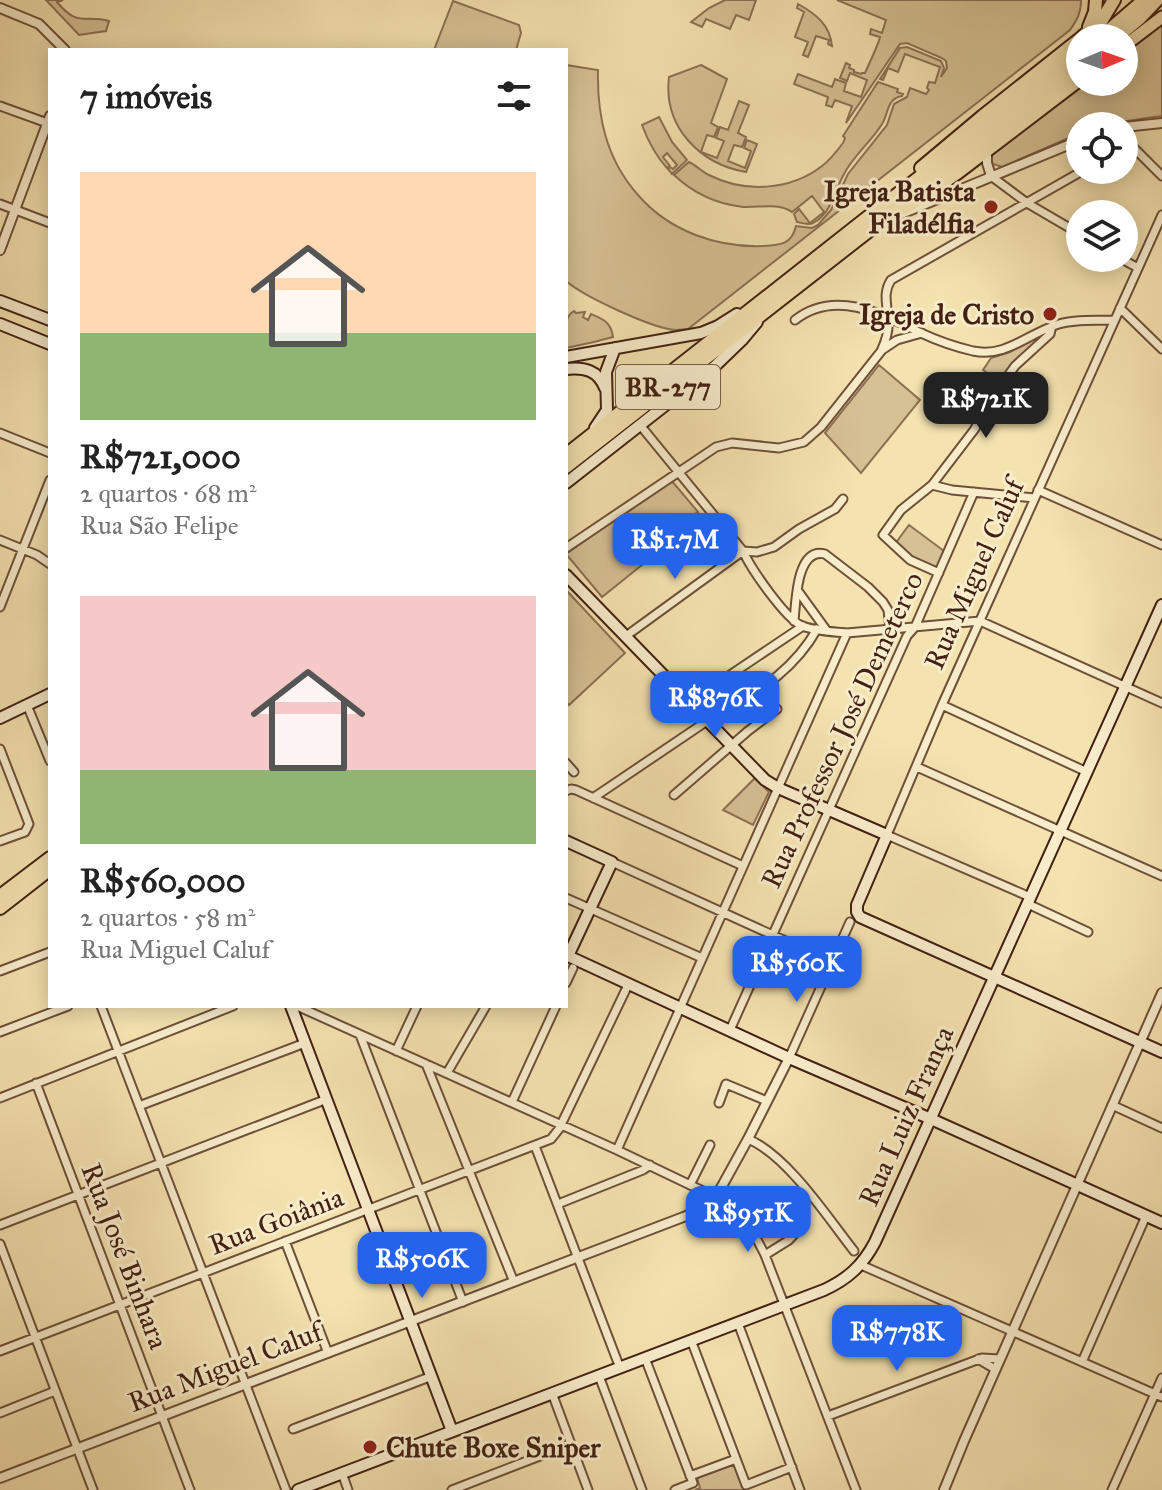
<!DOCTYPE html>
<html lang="pt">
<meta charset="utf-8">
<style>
body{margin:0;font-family:"IM FELL Great Primer",serif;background:#f2f2f2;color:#222;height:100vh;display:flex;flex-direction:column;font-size:30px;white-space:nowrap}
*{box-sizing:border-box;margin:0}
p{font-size:26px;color:#767676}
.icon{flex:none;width:44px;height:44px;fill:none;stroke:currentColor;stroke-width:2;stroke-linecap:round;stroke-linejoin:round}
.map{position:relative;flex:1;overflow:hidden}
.panel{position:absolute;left:48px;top:48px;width:520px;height:960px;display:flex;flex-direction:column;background:#fff;border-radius:0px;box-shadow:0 4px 20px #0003}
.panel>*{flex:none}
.needle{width:52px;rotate:88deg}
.fabs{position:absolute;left:1066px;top:24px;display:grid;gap:16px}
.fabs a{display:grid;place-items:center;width:72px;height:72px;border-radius:50%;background:#fff;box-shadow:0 4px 20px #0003;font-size:40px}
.price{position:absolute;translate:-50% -68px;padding:0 18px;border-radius:16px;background:#2563eb;color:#fff;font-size:26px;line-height:52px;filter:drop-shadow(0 2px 4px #0008)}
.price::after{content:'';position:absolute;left:50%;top:48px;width:24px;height:18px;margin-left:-12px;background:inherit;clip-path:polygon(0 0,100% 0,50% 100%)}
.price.on{background:#222;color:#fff}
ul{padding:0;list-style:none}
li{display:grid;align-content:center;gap:16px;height:424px;padding:0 32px}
li span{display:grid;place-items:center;height:248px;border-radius:0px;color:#555}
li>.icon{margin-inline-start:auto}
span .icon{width:144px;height:144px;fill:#fffc;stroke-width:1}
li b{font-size:34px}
h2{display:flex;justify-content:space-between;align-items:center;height:96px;padding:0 32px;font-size:34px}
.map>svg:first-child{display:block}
</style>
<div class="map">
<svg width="1162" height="1490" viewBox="0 0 1162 1490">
<rect width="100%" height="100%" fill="#f4e2af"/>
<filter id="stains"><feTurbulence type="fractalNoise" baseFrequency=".0025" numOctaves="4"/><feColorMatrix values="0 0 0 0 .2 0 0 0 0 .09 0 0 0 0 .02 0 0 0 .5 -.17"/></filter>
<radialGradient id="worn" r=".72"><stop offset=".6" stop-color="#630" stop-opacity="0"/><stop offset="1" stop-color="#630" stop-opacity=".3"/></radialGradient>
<path fill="#d6c194" stroke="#8c7054" stroke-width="2" d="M46 0H63L57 2C78 28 85 14 109 21L106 31 79 35Z
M725 0H756L749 20 736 15 730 29 706 19 702 27 691 22 709 8Z
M837 0H1081C1081 13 1077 20 1070 30L688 329C685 329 679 330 676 330 653 329 583 296 566 281V65L598 70C597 116 606 159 638 195 669 231 717 248 764 246 781 245 792 244 796 226L812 228 818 225 831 210 848 174 887 125 894 104 907 97 910 88 926 94 929 90 927 88 929 82 935 83 940 67 905 54 898 72 888 68 883 80 880 79 900 48 907 47 941 61 944 68 941 77 947 68 946 61 942 58 907 43 900 44 846 123 852 106 835 100 832 107 826 105 828 97 794 84 798 74 832 87 835 79 846 83 844 91 861 97 867 80 850 73 847 81 840 78 846 63 850 65 849 68 854 70V72L861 74 862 73H865C869 64 879 43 880 37L870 34 871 29 882 33 886 20Z
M453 1 519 25 521 33 516 50H434Z
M798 4C816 14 830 25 832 46L828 44 829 40 816 36 808 57 803 55 808 42 795 37 804 12 797 8Z
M1162 23V116C1135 119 1107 126 1080 126V133L1002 167 993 164 990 159 991 154 1082 82H1124V50Z
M701 65 727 79 711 123 718 127 714 137 707 135 701 152 717 158 724 141 716 138 720 127 728 130 739 101 749 105 738 133 746 137 742 147 734 145 728 161 745 168 751 151 744 148 747 140 757 144 746 172C700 164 663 127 669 77Z
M878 82 898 89 897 92 903 94 902 96C886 99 889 113 882 124 871 142 853 156 844 174 835 190 831 213 815 222 809 226 803 223 797 222L794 214 799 209 810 223 824 212 812 196 792 212C778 202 760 208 743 207 717 204 693 193 674 175L689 162C696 165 702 172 709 175 744 193 790 191 822 166 830 160 837 151 843 143L845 138 843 136Z
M659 117 672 142 687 160 672 174 668 169 670 167 673 169 677 165 667 153 663 157 670 166 667 168C655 155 648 141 642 125Z
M574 311 576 313 585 312 583 317 588 320 591 314C603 319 611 322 613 337L594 342 566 348C566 335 562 318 574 311Z
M1048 331 1016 359 999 381 983 370 991 358 1010 352Z
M879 365 920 400 861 473 825 433Z
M671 480 698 512 664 533 668 544 602 597 566 554Z
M909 525 944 551 936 569 914 559 895 544Z
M566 590 625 653 569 705 566 702Z
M755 778 769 792 753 825 723 810Z
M734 1464 744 1490H695L700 1488 697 1478Z"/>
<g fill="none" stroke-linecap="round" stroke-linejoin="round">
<defs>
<path id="minor" d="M0 106 50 124
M1124 138 1162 176
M991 176 1027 203 1080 234
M0 204 50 223
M1120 258 1138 268
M1120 308 1162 349
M795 320C834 289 881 313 921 333 936 340 956 347 973 351 1007 358 1028 333 1059 324 1076 319 1096 321 1114 320
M882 349C886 340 889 331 888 321 888 306 882 294 891 280L1084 170
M640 425 743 551C751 569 785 618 802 626 816 631 833 632 847 633L980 621 1162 703
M0 433 50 453
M932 485 952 490 1035 498
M1038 490 1162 545
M0 540 37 555 50 564
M566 548 716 447 732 443 779 448 804 442 821 427 882 350 897 340 922 333
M939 573 910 560 883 535 901 510 932 485 974 430 995 394 1015 366 1050 334 1052 326
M798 591 827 631
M0 607 50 480
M794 621C796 603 796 547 825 554L868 587 883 602 888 610 890 629
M626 636 743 551 757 552 774 547 799 529 835 509 843 499
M690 702 803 626
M27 705 50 761
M942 705 1087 772
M710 723C749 697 793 673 817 629
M0 749 29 824 25 832 0 841
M566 763 574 772
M917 767 1162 876
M566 791 571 789 576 790 743 866
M674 795 748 731 777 709
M593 798 707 721
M612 862 832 962
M1030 897 887 835 942 705 1162 215
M566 898 702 958
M1028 904 1088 932
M0 971 50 952
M566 983 573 968
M101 1006 286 1490
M297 1006 617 1150 728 1203 747 1220 765 1255 856 1490
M730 1030 907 636 915 627 974 492
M0 1032 68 1006
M360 1035 463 1302
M396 1051 417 1006
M789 1058 850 922
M426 1064 514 1282
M447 1073 486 1006
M36 1083 190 1490
M0 1098 233 1006
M512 1102 556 1006
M719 1103 726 1084 767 1101
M1112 1105 1162 1128
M139 1106 305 1043
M748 1139C787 1155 828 1218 854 1251
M535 1146 620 1368
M617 1150 847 633
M690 1185 710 1145
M558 1204 643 1170 650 1165
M0 1225 327 1099
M285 1241 328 1353
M0 1244 93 1490
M765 1255 789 1240 800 1228
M861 1265 1162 1397
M738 1323 800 1490
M691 1340 746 1485 792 1467
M0 1351 551 1139 559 1129 629 983
M645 1358 693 1483 675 1490
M978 1359 995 1369
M1082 1362 1146 1216
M599 1376 642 1490
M552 1393 588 1490
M0 1413 55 1391
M828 1416 982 1358 1000 1359
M293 1429 432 1376
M342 1473 348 1490
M690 1476 736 1459
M452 1490 571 1444
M1112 1490 1162 1378"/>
<path id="tertiary" d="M0 8 39 24 65 50
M1124 127 1162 123
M987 151V163L991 176
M894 217 1080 140
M0 250 50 116
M0 1478 686 1216 707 1206 716 1197 748 1139 789 1058
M944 1490 964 1441 1162 993"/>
<path id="secondary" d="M0 301 50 320
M0 324 50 344
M566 357 701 333 718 326 737 314
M566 369C584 367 598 370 605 388
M595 428 607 410 606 372 615 348
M566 483 714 367 742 340 757 322
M566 575 765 780 778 788 887 835 857 905V912L860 917 1162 1052
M0 718 50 694
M566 841 612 862 568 956 789 1058 931 1119 1162 1223
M291 1006 452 1431
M298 1490 824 1290C848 1279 863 1265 875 1242L1162 605"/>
<path id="trunk" d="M1124 46 1162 17
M905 209 958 173 1080 80"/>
<path id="motorway" d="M1089 27 1095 12 1096 0
M1081 38 1102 20 1114 0
M1100 38 1144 0
M1116 38 1140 18 1157 0
M921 168 983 116 1080 39
M566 455 863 221 1080 53
M566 467 1080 66
M0 896 50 858
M0 908 50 869"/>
</defs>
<use href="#minor" stroke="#6e503a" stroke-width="11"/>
<use href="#tertiary" stroke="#6e503a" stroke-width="12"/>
<use href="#secondary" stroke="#422013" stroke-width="14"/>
<use href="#trunk" stroke="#422013" stroke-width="15"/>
<use href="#motorway" stroke="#422013" stroke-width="16"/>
<use href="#minor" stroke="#f8eccb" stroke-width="7"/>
<use href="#tertiary" stroke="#f8eccb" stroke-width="8"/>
<use href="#secondary" stroke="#f8eccb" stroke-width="10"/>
<use href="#trunk" stroke="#f4e2af" stroke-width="11"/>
<use href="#motorway" stroke="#f4e2af" stroke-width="12"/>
</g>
<g fill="#8f2418" stroke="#f8eccb" stroke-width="3">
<circle cx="991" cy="207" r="8"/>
<circle cx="1050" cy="314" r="8"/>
<circle cx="370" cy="1447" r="8"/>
</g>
<g text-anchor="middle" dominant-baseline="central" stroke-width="6" stroke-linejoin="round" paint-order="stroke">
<rect fill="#f8eccb" stroke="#795d4a" stroke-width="2" x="616" y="365" width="104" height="44" rx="6"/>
<g font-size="26" font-weight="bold" fill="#422013">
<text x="668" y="387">BR-277</text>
</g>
<g font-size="28" font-weight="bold" fill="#422013" stroke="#f8eccb" text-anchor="end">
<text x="975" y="191">Igreja Batista<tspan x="975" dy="32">Filadélfia</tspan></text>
<text x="1034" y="314">Igreja de Cristo</text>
<text x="386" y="1447" text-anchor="start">Chute Boxe Sniper</text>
</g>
<g font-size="28" fill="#422013" stroke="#f8eccb">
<text transform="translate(974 574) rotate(-66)">Rua Miguel Caluf</text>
<text transform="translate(842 730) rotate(-65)">Rua Professor José Demeterco</text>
<text transform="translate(906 1116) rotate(-66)">Rua Luiz França</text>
<text transform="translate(276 1221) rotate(-21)">Rua Goiânia</text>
<text transform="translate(125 1256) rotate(69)">Rua José Binhara</text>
<text transform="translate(225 1367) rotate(-21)">Rua Miguel Caluf</text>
</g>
</g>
<rect width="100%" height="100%" filter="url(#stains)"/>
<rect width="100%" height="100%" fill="url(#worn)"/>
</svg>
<div class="fabs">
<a><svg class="needle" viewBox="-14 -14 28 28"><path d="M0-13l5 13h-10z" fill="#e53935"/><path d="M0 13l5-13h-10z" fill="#767676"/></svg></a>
<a><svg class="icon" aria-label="locate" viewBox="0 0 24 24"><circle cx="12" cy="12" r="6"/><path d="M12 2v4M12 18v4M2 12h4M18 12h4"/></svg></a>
<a><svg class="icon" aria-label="layers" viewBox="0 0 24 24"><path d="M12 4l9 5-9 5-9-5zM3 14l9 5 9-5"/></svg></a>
</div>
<b class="price on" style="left:986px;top:440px">R$721K</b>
<b class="price" style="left:675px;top:581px">R$1.7M</b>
<b class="price" style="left:715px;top:739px">R$876K</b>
<b class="price" style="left:797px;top:1004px">R$560K</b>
<b class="price" style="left:748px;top:1254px">R$951K</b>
<b class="price" style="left:422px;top:1300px">R$506K</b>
<b class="price" style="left:897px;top:1373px">R$778K</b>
<section class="panel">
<h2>7 imóveis<svg class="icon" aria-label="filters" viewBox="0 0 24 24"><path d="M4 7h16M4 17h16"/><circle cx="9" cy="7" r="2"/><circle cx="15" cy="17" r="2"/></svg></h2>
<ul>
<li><span style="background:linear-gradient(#ffd9b3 65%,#8fb573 0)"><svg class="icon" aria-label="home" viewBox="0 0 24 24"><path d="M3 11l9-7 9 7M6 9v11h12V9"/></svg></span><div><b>R$721,000</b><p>2 quartos · 68 m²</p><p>Rua São Felipe</p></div></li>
<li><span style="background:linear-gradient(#f6c9c9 70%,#8fb573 0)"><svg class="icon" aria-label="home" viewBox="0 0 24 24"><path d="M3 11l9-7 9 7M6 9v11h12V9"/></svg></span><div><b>R$560,000</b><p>2 quartos · 58 m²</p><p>Rua Miguel Caluf</p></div></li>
</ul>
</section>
</div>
